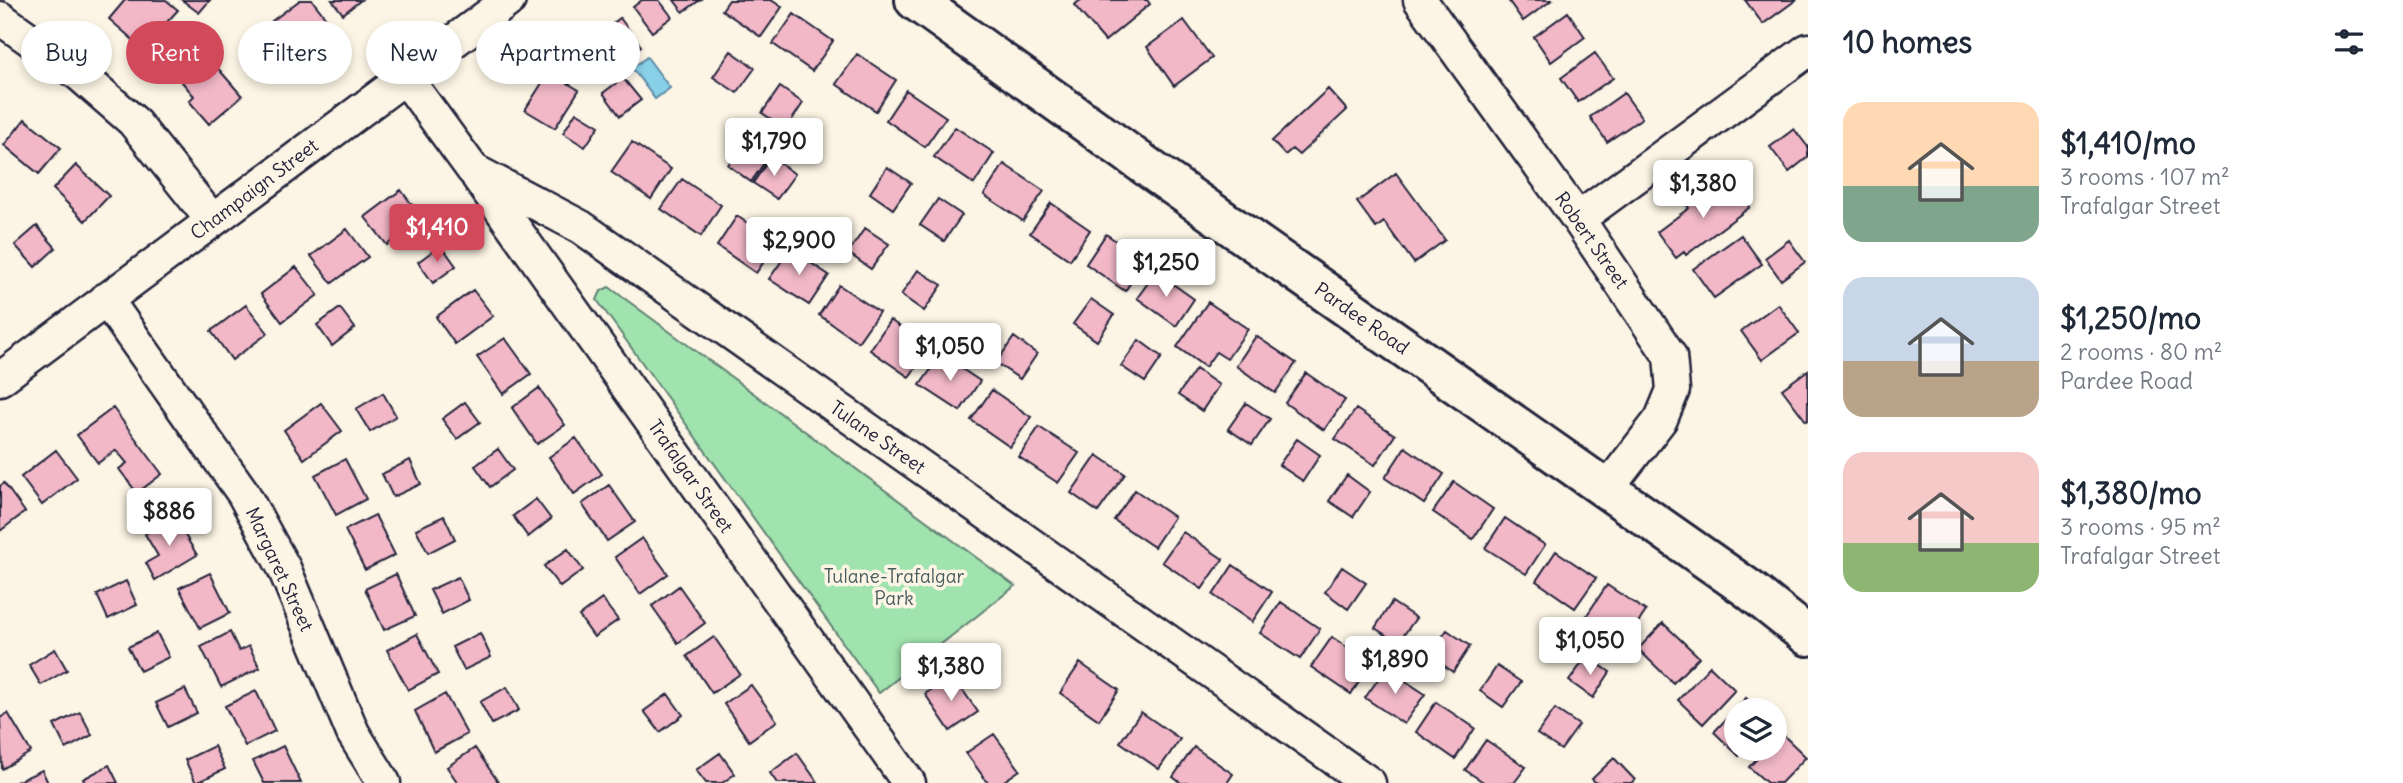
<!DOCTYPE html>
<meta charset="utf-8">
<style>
body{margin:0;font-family:Delius,sans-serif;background:#f2f2f3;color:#1f2937;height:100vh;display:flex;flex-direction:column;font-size:26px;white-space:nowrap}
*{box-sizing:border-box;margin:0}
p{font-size:23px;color:#747a83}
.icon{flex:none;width:38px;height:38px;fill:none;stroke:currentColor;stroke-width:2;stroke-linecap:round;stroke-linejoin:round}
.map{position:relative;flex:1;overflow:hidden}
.side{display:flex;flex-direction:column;background:#fff;width:595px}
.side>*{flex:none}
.hud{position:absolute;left:21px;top:21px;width:665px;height:63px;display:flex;gap:14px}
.fabs{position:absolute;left:1724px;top:698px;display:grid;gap:14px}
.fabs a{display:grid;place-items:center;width:63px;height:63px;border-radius:50%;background:#fff;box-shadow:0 4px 10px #0003;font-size:35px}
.price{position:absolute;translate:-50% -60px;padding:0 16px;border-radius:7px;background:#fff;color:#222;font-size:23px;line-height:46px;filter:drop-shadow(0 2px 4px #0008)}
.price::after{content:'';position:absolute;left:50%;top:42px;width:21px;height:16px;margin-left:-10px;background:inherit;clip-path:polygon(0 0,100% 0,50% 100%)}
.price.active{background:#d1495b;color:#fff}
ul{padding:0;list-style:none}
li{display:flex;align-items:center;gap:21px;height:175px;padding:0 35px}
li span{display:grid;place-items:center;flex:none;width:196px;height:140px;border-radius:21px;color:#555}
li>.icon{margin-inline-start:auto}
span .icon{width:84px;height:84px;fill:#fffc;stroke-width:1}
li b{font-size:30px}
h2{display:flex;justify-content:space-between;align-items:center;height:84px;padding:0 35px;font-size:30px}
.chip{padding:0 24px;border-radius:32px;background:#fff;box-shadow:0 4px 10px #0003;font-size:24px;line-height:63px}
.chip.active{background:#d1495b;color:#fff}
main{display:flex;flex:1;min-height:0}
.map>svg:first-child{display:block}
</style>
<main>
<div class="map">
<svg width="1808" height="783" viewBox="0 0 1808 783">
<rect width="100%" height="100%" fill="#fcf5e5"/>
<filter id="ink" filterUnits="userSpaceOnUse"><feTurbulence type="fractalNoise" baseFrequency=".0143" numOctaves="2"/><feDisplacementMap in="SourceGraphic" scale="14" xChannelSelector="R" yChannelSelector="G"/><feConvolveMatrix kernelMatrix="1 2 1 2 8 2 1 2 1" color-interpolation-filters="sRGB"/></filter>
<g filter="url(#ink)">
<path fill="#a0e3ae" stroke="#618274" stroke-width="2" d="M609 287 1015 586 879 693 597 300 601 291Z"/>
<path fill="#87d0e8" stroke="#5f8aa3" stroke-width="2" d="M647 57 670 88 655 99 632 68Z"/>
<path fill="#f2b8c8" stroke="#22223b" stroke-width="2" d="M125 0H166L178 10 167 22 170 25 147 52 109 19Z
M182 0H210L199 13Z
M300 0H312L329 22 294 49 272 21Z
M332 0H361L343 14Z
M642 0H659L672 17 652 32 633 7Z
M674 0H700L683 12Z
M729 0H771L782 7 761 37 722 10Z
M1081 0H1147L1150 4 1105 41 1074 5Z
M1508 0H1552L1523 21Z
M1745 0H1796L1763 24Z
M1568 12 1585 37 1551 62 1534 37Z
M794 14 833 41 812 71 773 44Z
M620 18 641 46 606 73 585 45Z
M1184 20 1212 58 1174 86 1147 47Z
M265 37 283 60 260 77 243 54Z
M731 51 755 68 737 93 713 77Z
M1595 53 1613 78 1578 102 1561 78Z
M857 54 896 80 876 111 836 84Z
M209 58 242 96 209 124 189 101 194 96 182 82Z
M549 72 579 90 555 128 525 110Z
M623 78 641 100 620 116 603 93Z
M780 87 803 103 786 129 762 113Z
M1328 89 1347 110 1299 155 1292 149 1285 155 1272 141Z
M906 90 946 117 925 147 886 120Z
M1624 93 1642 118 1607 142 1590 117Z
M576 112 599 126 585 147 563 133Z
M25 119 61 148 39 174 4 145Z
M955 127 994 153 974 184 934 157Z
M1794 129 1808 147V157L1789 172 1770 147Z
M745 140 769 156 751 182 728 165Z
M632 142 671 169 651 199 611 172Z
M771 157 795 174 777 199 753 183Z
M1004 164 1044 191 1023 221 984 195Z
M76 165 109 196 85 221 53 189Z
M887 167 911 183 893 209 870 193Z
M1396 173 1445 240 1414 263 1384 222 1376 228 1357 202Z
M682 179 721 205 701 236 661 209Z
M1733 183 1750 207 1686 255 1684 252 1676 258 1657 232 1689 208 1685 203 1704 188 1711 199Z
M401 190 422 218 387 245 365 217Z
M938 199 962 215 944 241 920 225Z
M1051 203 1090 230 1070 260 1030 233Z
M737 216 777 243 756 273 717 246Z
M37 226 56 248 35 267 15 245Z
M865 228 889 244 871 269 848 253Z
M347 229 368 257 332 283 311 256Z
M1106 234 1145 261 1125 291 1086 264Z
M1741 235 1762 264 1714 298 1693 269Z
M1789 240 1805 262 1781 280 1765 258Z
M441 245 456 266 433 283 418 262Z
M790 249 829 275 809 305 769 279Z
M296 267 318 295 282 322 261 294Z
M918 270 942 285 924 311 901 295Z
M1156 272 1194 299 1176 326 1137 298Z
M839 285 879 312 858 342 819 315Z
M473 290 493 316 455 344 436 317Z
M1091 299 1114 315 1097 341 1073 324Z
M1208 302 1248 329 1227 359 1216 352 1205 367 1177 347Z
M1778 304 1799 333 1762 360 1741 331Z
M246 305 268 333 232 360 211 331Z
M340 308 355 328 332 346 317 325Z
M890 320 930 347 909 377 870 350Z
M1256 336 1296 363 1275 393 1236 366Z
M1014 337 1037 354 1020 379 996 363Z
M505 338 531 374 503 394 477 357Z
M1139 340 1162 357 1145 382 1121 366Z
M941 355 980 381 960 411 920 385Z
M1196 369 1219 385 1202 411 1178 395Z
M1808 370V420L1806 421 1782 389Z
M1306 373 1345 400 1324 430 1285 403Z
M539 388 565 425 537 444 512 408Z
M992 390 1031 417 1010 447 971 420Z
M383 393 396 416 370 432 356 409Z
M465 402 480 422 457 439 442 419Z
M321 403 342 431 304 459 284 430Z
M1246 403 1270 419 1252 445 1228 429Z
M113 408 162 474 137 493 119 469 127 463 116 450 98 463 77 435Z
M1356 409 1395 435 1375 465 1335 439Z
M1039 427 1079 453 1058 483 1019 457Z
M576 438 602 474 574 494 549 457Z
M1297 439 1320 455 1303 481 1279 465Z
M1405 447 1444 474 1424 504 1385 478Z
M498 449 513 470 490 487 475 466Z
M56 450 77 478 42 505 21 477Z
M1097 455 1125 474 1098 512 1071 493Z
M345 459 366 499 336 515 315 475Z
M410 460 421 484 393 497 382 474Z
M1347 475 1370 492 1353 517 1329 501Z
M1454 482 1493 509 1473 539 1433 512Z
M4 483 25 512 0 531V486Z
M609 485 635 522 607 541 582 504Z
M1135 490 1174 517 1154 547 1114 520Z
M536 499 551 519 528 537 513 516Z
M375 515 395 555 365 570 345 530Z
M444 516 455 539 428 553 416 529Z
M174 517 197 555 155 580 146 563 158 556 145 534Z
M1505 518 1545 545 1526 574 1485 548Z
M1183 532 1223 559 1202 589 1162 562Z
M642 538 668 574 640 594 615 557Z
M568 549 583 570 560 587 544 566Z
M1556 551 1596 578 1575 608 1536 581Z
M1233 565 1272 592 1252 622 1213 595Z
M1342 567 1366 583 1348 609 1325 592Z
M210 573 230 613 200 628 179 588Z
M396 574 415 616 384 630 365 589Z
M458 577 469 600 442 614 430 590Z
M126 581 137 605 108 619 97 595Z
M1607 585 1646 611 1626 641 1587 615Z
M679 586 705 623 678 643 652 606Z
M602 599 618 620 594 637 579 616Z
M1281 602 1320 629 1300 659 1260 633Z
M1392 602 1416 618 1398 643 1375 628Z
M1663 623 1699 657 1673 683 1638 649Z
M1447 630 1470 646 1453 672 1429 655Z
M230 632 239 651 249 646 260 668 221 687 201 647Z
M157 633 169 657 140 671 128 647Z
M480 633 491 657 464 670 452 647Z
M417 634 438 674 408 690 387 650Z
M714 637 740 674 712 693 687 656Z
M1332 637 1371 664 1351 694 1311 667Z
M55 649 67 670 41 685 29 665Z
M1587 656 1610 672 1593 698 1569 681Z
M1080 663 1119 690 1099 720 1060 693Z
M1497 666 1521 682 1503 707 1480 691Z
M1710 666 1735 690 1703 724 1678 700Z
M1386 668 1425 694 1404 724 1365 698Z
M952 675 978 712 950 731 925 694Z
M751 685 777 721 749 741 724 704Z
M507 687 519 710 492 724 480 702Z
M185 689 197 713 168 727 156 703Z
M256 691 275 731 245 746 225 706Z
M445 694 467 734 434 752 415 711Z
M668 694 683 715 660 732 644 711Z
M1746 698 1759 710H1736V749H1746L1739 756 1714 732Z
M1436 702 1475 728 1455 759 1416 732Z
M1555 709 1579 725 1561 750 1537 734Z
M80 712 92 735 66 749 54 725Z
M1141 712 1180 739 1159 769 1120 742Z
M8 713 31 752 2 769 0 718Z
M1781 733 1806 757 1781 783H1767L1749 767 1766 749H1774V740Z
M994 734 1020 770 1001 783H988L966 753Z
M1486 740 1526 767 1514 783H1485L1465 770Z
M214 746 225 769 196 783 185 760Z
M283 746 301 783H264L253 761Z
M1194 747 1233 774 1227 783H1181L1173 777Z
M475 748 499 783H458L447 767Z
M720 753 735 774 722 783H706L696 770Z
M797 753 818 783H777L770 773Z
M1614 758 1635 780 1631 783H1596L1592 779Z
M109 765 118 783H85L83 779Z
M42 770 48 783H14Z"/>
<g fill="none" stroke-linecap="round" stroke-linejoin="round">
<defs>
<path id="minor" d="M1420 0 1578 219 1670 356 1673 390 1661 419 1607 489
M0 18 80 75 133 121 212 220
M405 77 473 170 581 227 1369 783
M478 177 909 783
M1578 219 1808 50
M106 299 243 493 284 568 353 733 384 783
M0 379 509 0"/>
<path id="major" d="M915 0 1160 176 1750 590 1808 636"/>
</defs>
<use href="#minor" stroke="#22223b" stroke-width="37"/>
<use href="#major" stroke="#22223b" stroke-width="44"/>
<use href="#minor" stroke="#fcf5e5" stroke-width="32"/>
<use href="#major" stroke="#fcf5e5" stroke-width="38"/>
</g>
</g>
<g text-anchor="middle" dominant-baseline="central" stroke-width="7" stroke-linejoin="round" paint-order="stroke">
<g font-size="19" fill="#22223b" stroke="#fcf5e5">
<text transform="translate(254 189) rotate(-37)">Champaign Street</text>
<text transform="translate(1592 240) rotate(55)">Robert Street</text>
<text transform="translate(1362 318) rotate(35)">Pardee Road</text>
<text transform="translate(878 437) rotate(35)">Tulane Street</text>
<text transform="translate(691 476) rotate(55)">Trafalgar Street</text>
<text transform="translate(280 569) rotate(65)">Margaret Street</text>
</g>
<g font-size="19" fill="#485c5e" stroke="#fcf5e5">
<text x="894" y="576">Tulane-Trafalgar<tspan x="894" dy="22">Park</tspan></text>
</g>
</g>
</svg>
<div class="fabs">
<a><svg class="icon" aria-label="layers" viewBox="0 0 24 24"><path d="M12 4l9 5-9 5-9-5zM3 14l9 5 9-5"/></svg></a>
</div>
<b class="price" style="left:774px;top:178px">$1,790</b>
<b class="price" style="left:1703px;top:220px">$1,380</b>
<b class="price active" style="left:437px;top:264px">$1,410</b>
<b class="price" style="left:799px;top:277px">$2,900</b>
<b class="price" style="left:1166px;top:299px">$1,250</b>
<b class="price" style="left:950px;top:383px">$1,050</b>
<b class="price" style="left:169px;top:548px">$886</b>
<b class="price" style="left:1590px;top:677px">$1,050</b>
<b class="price" style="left:1395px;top:696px">$1,890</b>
<b class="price" style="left:951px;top:703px">$1,380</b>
<div class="hud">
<a class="chip">Buy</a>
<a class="chip active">Rent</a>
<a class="chip">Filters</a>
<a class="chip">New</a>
<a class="chip">Apartment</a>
</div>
</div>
<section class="side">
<h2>10 homes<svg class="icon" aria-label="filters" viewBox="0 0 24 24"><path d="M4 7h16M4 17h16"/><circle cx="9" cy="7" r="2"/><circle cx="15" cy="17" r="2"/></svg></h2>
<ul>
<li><span style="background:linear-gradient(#ffd9b3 60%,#7fa58c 0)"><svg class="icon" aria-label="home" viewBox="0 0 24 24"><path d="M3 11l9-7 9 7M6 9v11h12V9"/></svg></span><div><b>$1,410/mo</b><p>3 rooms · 107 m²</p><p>Trafalgar Street</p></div></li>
<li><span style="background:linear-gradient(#c9d6e8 60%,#b9a48a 0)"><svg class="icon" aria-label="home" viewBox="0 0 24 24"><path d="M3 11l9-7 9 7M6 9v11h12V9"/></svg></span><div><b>$1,250/mo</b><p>2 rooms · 80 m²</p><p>Pardee Road</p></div></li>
<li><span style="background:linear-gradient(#f6c9c9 65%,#8fb573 0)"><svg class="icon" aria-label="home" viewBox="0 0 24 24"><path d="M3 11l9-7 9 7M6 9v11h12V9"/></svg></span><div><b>$1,380/mo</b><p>3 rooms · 95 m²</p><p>Trafalgar Street</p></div></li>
</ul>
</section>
</main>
